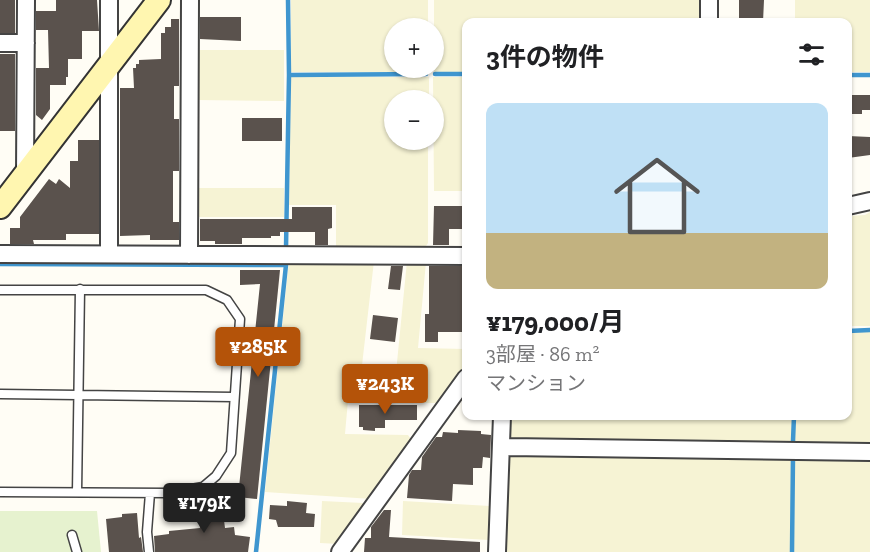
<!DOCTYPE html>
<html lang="ja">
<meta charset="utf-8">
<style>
body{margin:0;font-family:"Zilla Slab","Noto Sans JP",serif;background:#f6f6f6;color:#202124;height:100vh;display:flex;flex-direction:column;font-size:22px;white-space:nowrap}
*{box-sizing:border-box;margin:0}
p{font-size:20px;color:#757577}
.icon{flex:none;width:33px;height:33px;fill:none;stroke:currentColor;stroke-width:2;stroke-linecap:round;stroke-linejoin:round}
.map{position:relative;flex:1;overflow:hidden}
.sheet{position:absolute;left:462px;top:18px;width:390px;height:402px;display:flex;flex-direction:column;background:#fff;border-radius:12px;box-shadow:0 2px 4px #0004}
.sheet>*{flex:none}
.controls{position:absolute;left:384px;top:18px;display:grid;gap:12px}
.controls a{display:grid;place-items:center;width:60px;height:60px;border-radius:50%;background:#fff;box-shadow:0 2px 4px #0004;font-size:30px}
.price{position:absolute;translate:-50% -51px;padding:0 14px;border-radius:6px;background:#b45309;color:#fff;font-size:20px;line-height:39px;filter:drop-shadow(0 2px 3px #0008)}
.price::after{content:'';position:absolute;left:50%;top:36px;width:18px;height:14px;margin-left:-9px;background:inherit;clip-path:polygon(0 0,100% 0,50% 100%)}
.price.selected{background:#222;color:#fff}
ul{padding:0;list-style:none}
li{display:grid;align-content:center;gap:12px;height:318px;padding:0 24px}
li span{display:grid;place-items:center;height:186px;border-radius:12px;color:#555}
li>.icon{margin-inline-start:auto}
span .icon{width:108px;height:108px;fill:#fffc;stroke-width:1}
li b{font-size:26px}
h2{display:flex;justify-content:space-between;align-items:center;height:72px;padding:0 24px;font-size:26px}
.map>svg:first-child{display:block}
</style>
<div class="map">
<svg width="870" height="552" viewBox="0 0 870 552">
<rect width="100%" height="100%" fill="#fffdf5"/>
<path fill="#f6f3d4" d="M291 0H428V28H394V68H428V72H291Z
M434 0H705V22H466V72H434Z
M795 0H870V72H848V22H795Z
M198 50H284V101L197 100Z
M291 77H429V100H394V140H428V243L424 249H336V205H289Z
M433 77H466V191H434Z
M197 188H284V217H197Z
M870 212V326H848V216L865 215Z
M289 260 374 261 358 400H348L345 434 408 435 413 442 372 499 265 492Z
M407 261 426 262 418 348 466 349V371L443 403H393Z
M848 332H870V448L795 445V416H848Z
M506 416H792V445L509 444Z
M504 454H792L790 552H501Z
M795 454H870V552H794Z
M322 501 363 503 365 507 339 544 320 543Z
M403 501 490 506 489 540 402 535Z"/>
<path fill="#e6f2cf" d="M0 511H97L101 552H0Z"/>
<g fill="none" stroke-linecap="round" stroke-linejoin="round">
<path stroke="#3f96cf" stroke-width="4.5" d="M288 0 289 75
M435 74H466
M848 75H870
M286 248 289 75 426 74
M0 264 286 265 256 552
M848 331 870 330
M793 441 794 416
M792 552 793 456"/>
</g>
<path fill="#5a524d" d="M0 0H15V33H0Z
M56 0H97L99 31H82V59H68V77H66V85H50V109L42 120 36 115V68H49L48 30H36V11H56Z
M739 0H764L763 22H739Z
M200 17H241V41L200 39Z
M171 19H179V86H174V119H179V171H173V222H179V240H150V235L120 236V88H134L133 68H136V64H139V60L161 59V33H165V27H171Z
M0 54H15V131H0Z
M848 95H870V110H862V114H848Z
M242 118H282V141H242Z
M848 136 870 137V155L848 158Z
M78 140H99V234H66V240H33L34 244H10V228H20V217L49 179 56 184 59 179 70 188V161H78Z
M434 206H466V227H462V229H449V245H433Z
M292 207H332V228L328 229V245H315V232H280V236H271V238H242V244H215V241H200V219H292Z
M391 266H403L400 290 388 289Z
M429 266H466V332H438V342H425V314H429Z
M240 270H280L257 499 238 497 260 284 240 285Z
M373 315 398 318 395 342 370 339Z
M359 405H417V420H385V428H375V431L363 430V427H359Z
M458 430 481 431V434L491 435 490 458 483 457 482 468H473V485L453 484 452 501 407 498 409 475 412 470H421L422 457 436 437H442L443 432 458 433Z
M221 497 225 528 234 527 235 535 250 537 248 552H155L154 536 169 534V531L200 528 197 500Z
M287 501 307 503 306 513 315 514 314 527H278L276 520 269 519 270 505 287 506Z
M384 510H391L389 537 480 542V552H364L365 538H371V527Z
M137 513 139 538 141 537 143 552H109L106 519 122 517V514Z"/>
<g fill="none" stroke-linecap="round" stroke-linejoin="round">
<defs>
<path id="lane" d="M0 290H206L227 300 240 319 231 453 216 476 203 487 168 493 0 492
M0 394 234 397
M77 492 80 289
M72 535 77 552
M149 552 147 532 150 493"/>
<path id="street" d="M709 22V0
M0 43H26
M25 174 26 0
M848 206 870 201
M0 254 466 256
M109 254V0
M189 255 190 0
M501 447 870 452
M340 552 466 378
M497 552 502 416"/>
<path id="secondary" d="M0 207 159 0"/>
</defs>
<use href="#lane" stroke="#444" stroke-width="11"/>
<use href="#street" stroke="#444" stroke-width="20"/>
<use href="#secondary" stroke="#333" stroke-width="26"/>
<use href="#lane" stroke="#fff" stroke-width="8"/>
<use href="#street" stroke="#fff" stroke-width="16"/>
<use href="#secondary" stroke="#fff6b0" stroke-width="22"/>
</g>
</svg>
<div class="controls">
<a>+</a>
<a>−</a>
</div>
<b class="price" style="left:258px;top:378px">¥285K</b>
<b class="price" style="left:385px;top:415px">¥243K</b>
<b class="price selected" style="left:204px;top:534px">¥179K</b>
<section class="sheet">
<h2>3件の物件<svg class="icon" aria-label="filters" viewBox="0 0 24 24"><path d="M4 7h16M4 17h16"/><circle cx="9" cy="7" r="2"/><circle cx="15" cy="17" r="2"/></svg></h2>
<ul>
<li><span style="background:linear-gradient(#bfe0f5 70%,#c2b280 0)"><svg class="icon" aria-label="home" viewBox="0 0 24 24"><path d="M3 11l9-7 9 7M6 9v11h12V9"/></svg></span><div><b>¥179,000/月</b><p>3部屋 · 86 m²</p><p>マンション</p></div></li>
</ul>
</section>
</div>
